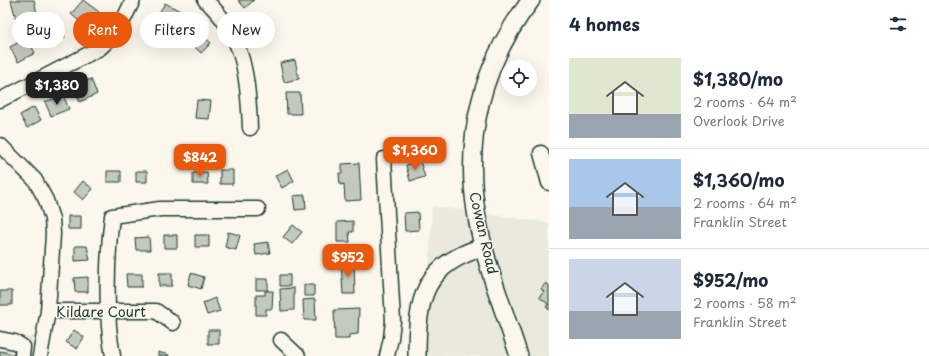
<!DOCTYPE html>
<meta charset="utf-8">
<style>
body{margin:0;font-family:"Playpen Sans",sans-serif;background:#f6f6f7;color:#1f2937;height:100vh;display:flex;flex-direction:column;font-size:15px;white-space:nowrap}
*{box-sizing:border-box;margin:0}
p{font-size:13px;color:#747a83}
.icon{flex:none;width:22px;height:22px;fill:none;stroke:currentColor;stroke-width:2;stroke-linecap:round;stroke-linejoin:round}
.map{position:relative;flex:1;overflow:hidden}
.panel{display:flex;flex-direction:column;background:#fff;width:380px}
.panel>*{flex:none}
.top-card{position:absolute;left:12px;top:12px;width:380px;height:36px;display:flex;gap:8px}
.fabs{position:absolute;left:501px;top:60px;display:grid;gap:8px}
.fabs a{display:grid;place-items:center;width:36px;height:36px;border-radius:50%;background:#fff;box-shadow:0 4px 16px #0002;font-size:20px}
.price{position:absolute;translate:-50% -34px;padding:0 9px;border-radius:8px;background:#ea580c;color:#fff;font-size:13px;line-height:26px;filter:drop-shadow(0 1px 2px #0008)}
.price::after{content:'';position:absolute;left:50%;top:24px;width:12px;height:9px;margin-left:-6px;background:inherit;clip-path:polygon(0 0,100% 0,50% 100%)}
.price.current{background:#222;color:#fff}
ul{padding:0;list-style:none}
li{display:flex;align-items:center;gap:12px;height:100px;padding:0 20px}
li+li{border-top:1px solid #e0e1e3}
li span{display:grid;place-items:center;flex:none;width:112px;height:80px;border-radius:0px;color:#555}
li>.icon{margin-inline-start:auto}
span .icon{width:48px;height:48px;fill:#fffc;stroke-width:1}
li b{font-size:17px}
h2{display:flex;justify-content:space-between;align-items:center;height:48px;padding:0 20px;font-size:17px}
.chip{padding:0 14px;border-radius:18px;background:#fff;box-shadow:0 4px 16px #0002;font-size:14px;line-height:36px}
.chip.current{background:#ea580c;color:#fff}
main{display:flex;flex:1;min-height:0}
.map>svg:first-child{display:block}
</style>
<main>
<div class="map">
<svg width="549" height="356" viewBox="0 0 549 356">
<rect width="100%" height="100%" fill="#fbf7ec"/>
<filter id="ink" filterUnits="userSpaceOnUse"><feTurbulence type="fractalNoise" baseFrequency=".025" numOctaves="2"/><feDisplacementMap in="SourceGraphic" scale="8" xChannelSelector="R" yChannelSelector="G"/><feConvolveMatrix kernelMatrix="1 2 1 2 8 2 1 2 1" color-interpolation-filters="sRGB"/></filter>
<g filter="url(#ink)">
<path fill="#eae9de" d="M432 206 549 223V356H425Z
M0 336 49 337 44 356H0Z"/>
<path fill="#c4c9be" stroke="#1f3d34" d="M11 0H34L38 18 17 23Z
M83 0 99 12 86 27 71 14Z
M238 0H254L245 8Z
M165 3 182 12 176 23 159 13Z
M59 24 65 37 47 46 41 33Z
M190 24 211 43 201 53 181 34Z
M27 38 35 53 18 62 10 47Z
M295 60 299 79 284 82 280 63Z
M91 79 97 94 80 102 73 87Z
M286 93H300L301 114H287Z
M63 95 69 109 51 116 45 102Z
M197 100 211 101 209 119 195 118Z
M34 107 41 120 27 128 20 115Z
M420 161 425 177 410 181 406 165Z
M359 163 361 200 345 201 344 184 340 185 339 173H342V164Z
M288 169 294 181 282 188 275 176Z
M220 170H233V184H220Z
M107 171H121V182H107Z
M136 171H147V182H136Z
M207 172 208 184H193V173Z
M83 181 93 189 83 200 74 192Z
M305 195 306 209 295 210 293 196Z
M418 212 419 230 405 231 404 213Z
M68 216H81V229H68Z
M353 221V232H349L350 242H337V222Z
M293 225 302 232 292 244 283 237Z
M228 232 240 235 236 250 225 247Z
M164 235H177V248H164Z
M195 235H209V247H195Z
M149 237 150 250H136L135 238Z
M268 242 270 253 256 255 254 244Z
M75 246H87L90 260 75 261Z
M354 262 355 294H343L341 263Z
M159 273H172V286H159Z
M191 273 204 277 201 289 188 285Z
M126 274H142V287H127Z
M280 275H290V286H280Z
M88 277V292H75L74 278Z
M256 279H268V290H256Z
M546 283 549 285V310L546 307 548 304 539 297 544 292 541 289Z
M304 285H314V296H304Z
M294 288V310L281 311 280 289Z
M0 291H12V305H0Z
M265 291H273L272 309H266V315H256V295H265Z
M215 298 220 311 207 315 203 303Z
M315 299 316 320H304L303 300Z
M359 309 358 334 349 335V339H335L334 310Z
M74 330 84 337 77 349 66 342Z
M208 330H219V344H208Z
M0 351 18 355V356H0Z
M158 352 169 355V356H158Z"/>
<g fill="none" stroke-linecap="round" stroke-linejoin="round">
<defs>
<path id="minor" d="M205 0C245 35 248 79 250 128
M0 100 100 48 118 31 133 0
M0 145 35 180 46 200 52 219 53 234 48 311 40 356
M541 153 549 183
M384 159 393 321 391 338 387 356
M48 311H156L173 323
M0 339 15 342 23 347 22 356
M281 340 298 356
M113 356C105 316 107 256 112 216L160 209H258"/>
<path id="major" d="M417 356C417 299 423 264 484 247
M519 356C504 310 485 264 477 217 463 138 482 63 531 0"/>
</defs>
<use href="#minor" stroke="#1f3d34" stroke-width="17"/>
<use href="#major" stroke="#1f3d34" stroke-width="20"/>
<use href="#minor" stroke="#fbf7ec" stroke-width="14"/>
<use href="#major" stroke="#fbf7ec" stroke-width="17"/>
</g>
</g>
<g text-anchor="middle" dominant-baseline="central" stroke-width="3" stroke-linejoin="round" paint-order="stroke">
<g font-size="14" fill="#1f3d34" stroke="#fbf7ec">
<text transform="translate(484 233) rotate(77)">Cowan Road</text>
<text x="101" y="311">Kildare Court</text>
</g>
</g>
</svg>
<div class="fabs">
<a><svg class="icon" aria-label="locate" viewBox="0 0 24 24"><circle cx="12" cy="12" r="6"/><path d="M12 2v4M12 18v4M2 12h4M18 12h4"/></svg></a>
</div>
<b class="price current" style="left:57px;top:106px">$1,380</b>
<b class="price" style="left:415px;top:171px">$1,360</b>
<b class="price" style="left:200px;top:178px">$842</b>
<b class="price" style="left:348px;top:278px">$952</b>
<div class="top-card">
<a class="chip">Buy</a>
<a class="chip current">Rent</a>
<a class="chip">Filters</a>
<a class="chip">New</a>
</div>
</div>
<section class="panel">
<h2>4 homes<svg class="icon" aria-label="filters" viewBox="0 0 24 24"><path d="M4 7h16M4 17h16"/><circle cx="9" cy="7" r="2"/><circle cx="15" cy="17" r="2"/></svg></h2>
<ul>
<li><span style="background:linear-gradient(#dfe7d0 70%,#9aa5b1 0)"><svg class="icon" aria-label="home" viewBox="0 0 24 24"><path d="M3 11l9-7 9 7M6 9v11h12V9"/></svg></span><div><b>$1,380/mo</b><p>2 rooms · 64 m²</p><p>Overlook Drive</p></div></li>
<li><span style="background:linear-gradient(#a9c7e8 60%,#9aa5b1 0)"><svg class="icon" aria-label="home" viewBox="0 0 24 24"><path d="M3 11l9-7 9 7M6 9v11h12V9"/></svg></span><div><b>$1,360/mo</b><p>2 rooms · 64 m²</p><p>Franklin Street</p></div></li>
<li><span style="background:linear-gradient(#c9d6e8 65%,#9aa5b1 0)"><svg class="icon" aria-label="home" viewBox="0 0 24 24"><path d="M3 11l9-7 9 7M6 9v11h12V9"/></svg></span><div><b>$952/mo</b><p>2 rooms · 58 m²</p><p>Franklin Street</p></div></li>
</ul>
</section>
</main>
